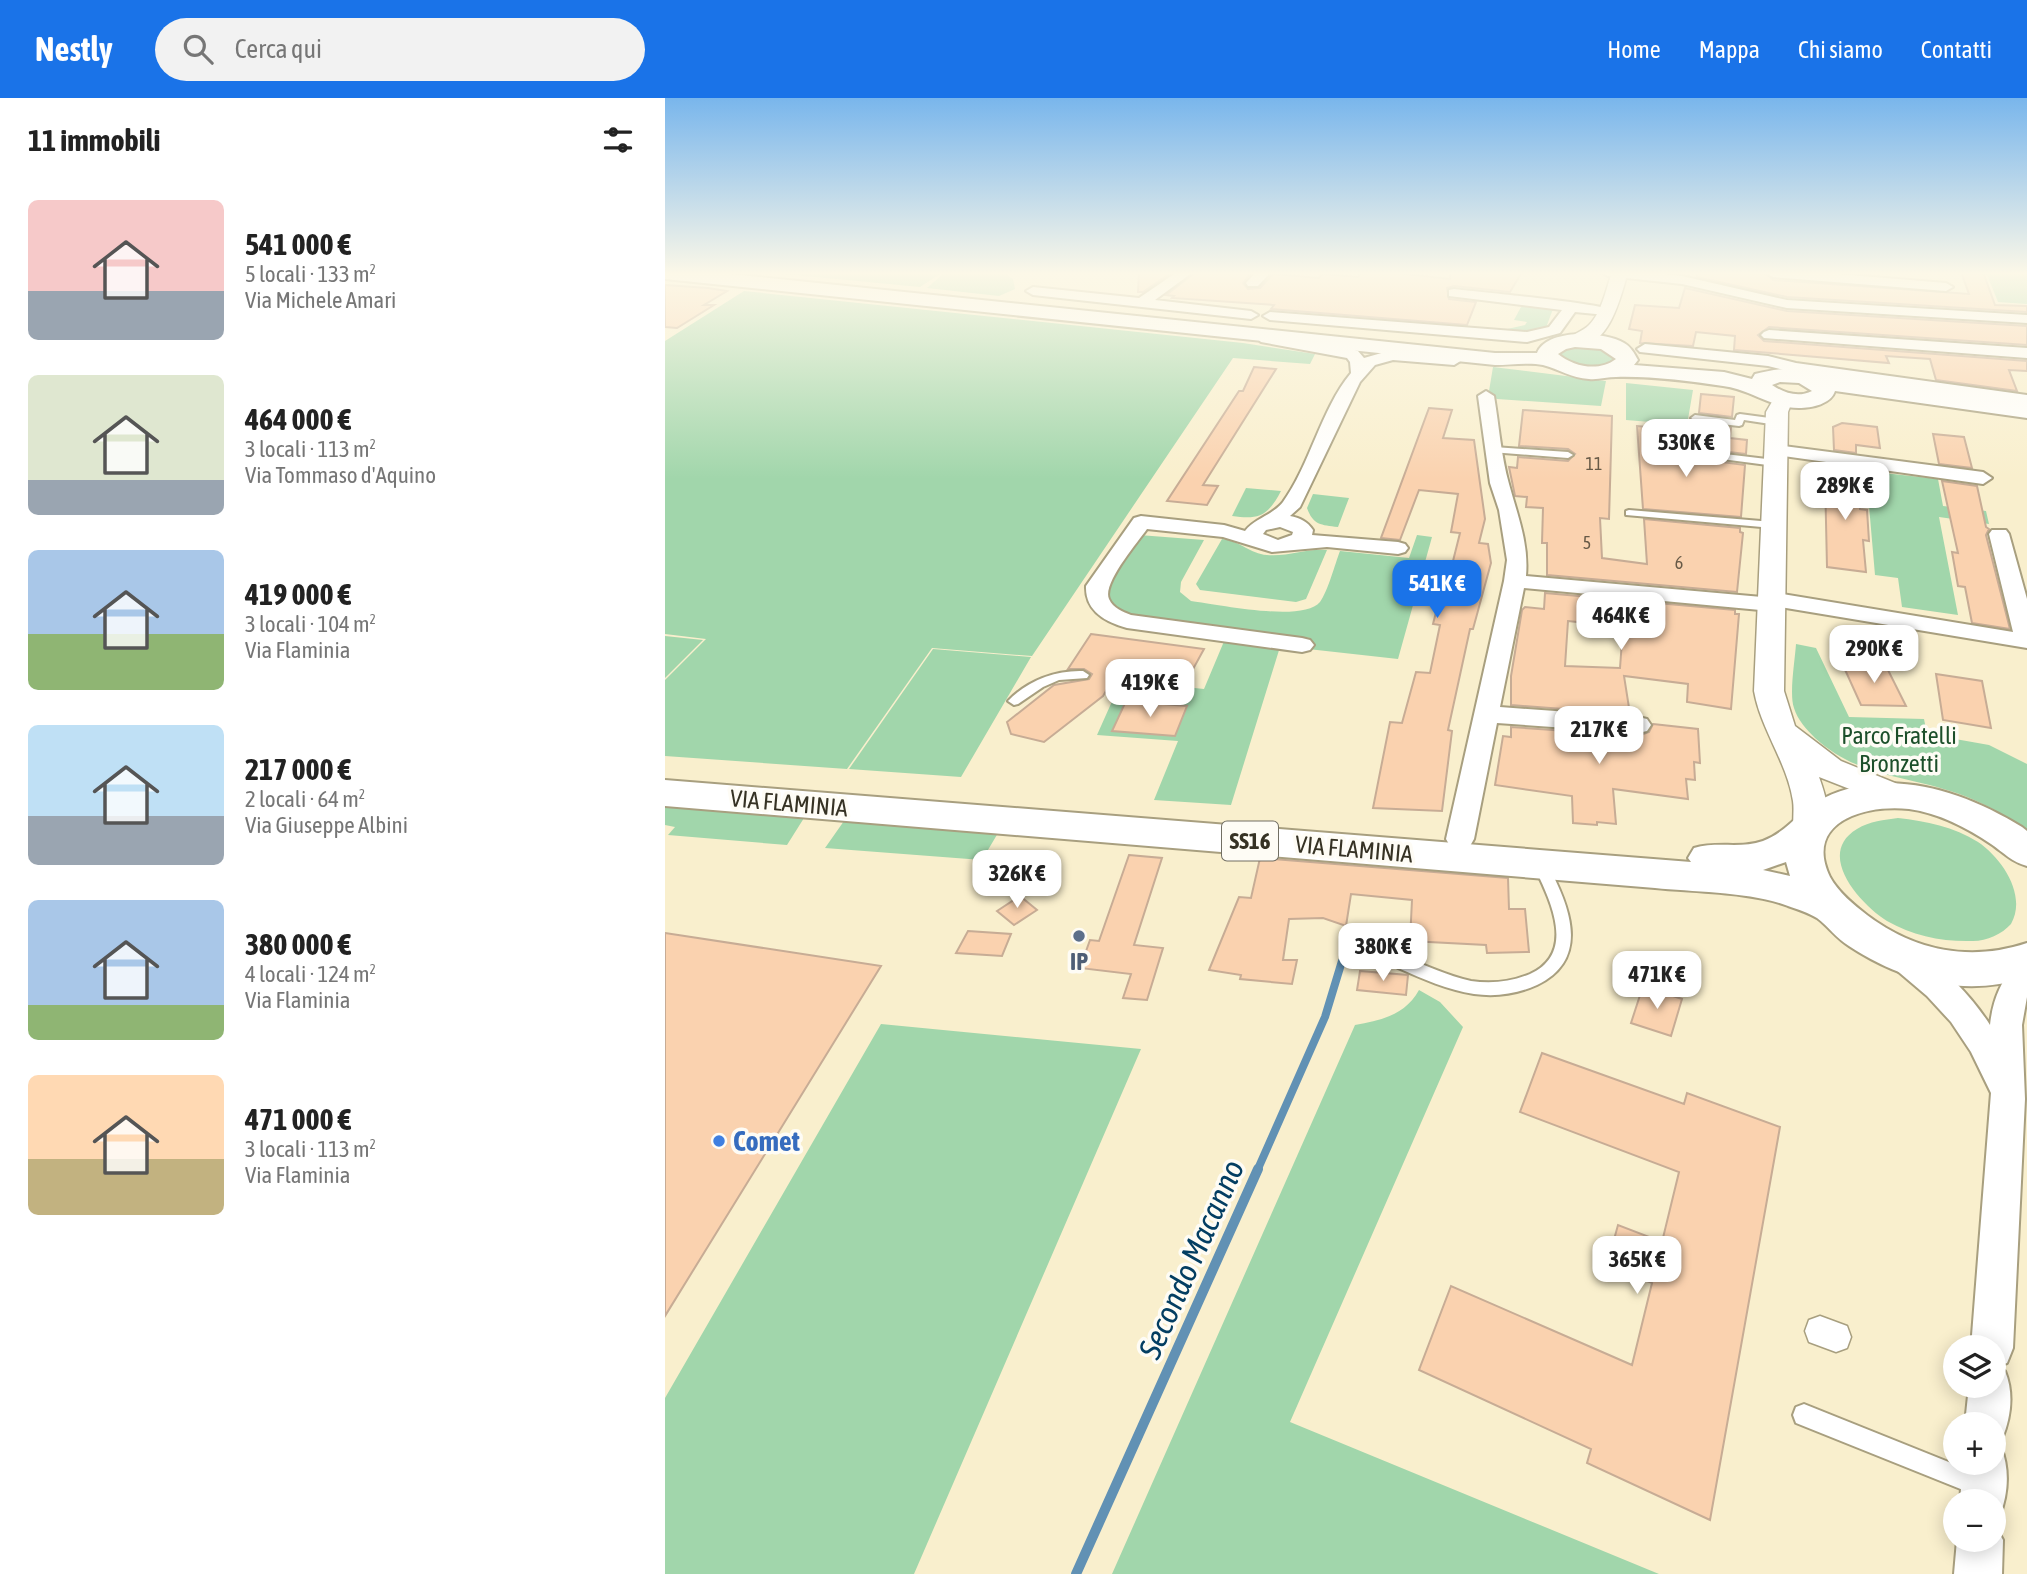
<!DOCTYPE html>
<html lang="it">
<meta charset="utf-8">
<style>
body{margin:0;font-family:"Asap Condensed",sans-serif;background:#f2f2f2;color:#222;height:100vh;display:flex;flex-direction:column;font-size:26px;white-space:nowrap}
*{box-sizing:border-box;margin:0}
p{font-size:23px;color:#767676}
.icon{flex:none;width:38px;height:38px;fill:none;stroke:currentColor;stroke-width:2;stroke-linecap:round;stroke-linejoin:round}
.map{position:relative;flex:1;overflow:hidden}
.panel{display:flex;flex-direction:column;background:#fff;width:665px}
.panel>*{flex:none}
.controls{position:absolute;left:1278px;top:1237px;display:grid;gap:14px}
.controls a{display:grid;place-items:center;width:63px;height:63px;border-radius:50%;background:#fff;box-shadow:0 4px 18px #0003;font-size:35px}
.price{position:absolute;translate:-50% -60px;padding:0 16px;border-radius:14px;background:#fff;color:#222;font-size:23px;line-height:46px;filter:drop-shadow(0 2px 4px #0008)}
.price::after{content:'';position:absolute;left:50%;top:42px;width:21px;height:16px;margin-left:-10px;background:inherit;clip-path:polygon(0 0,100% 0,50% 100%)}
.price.current{background:#1a73e8;color:#fff}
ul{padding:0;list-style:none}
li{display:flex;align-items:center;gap:21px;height:175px;padding:0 28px}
li span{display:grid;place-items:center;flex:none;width:196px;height:140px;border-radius:10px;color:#555}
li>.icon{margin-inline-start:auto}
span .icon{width:84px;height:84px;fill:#fffc;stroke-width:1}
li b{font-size:30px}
h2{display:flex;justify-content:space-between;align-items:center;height:84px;padding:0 28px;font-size:30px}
header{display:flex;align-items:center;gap:42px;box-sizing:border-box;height:98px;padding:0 35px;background:#1a73e8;color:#fff}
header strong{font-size:33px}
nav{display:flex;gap:38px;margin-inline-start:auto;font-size:24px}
.search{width:490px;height:63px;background:#f2f2f2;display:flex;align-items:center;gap:18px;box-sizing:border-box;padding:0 24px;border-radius:38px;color:#767676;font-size:26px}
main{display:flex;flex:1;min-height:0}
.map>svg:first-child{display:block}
</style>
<header>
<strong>Nestly</strong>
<div class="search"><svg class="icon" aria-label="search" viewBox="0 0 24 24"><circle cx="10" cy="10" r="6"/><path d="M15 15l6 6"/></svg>Cerca qui</div>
<nav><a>Home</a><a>Mappa</a><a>Chi siamo</a><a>Contatti</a></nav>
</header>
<main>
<section class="panel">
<h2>11 immobili<svg class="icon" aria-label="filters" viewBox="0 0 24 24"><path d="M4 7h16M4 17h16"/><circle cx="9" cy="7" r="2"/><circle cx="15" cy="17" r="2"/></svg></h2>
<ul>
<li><span style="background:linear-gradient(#f6c9c9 65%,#9aa5b1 0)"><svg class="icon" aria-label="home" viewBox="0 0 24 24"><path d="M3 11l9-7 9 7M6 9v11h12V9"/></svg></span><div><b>541 000 €</b><p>5 locali · 133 m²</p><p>Via Michele Amari</p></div></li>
<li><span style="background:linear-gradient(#dfe7d0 75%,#9aa5b1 0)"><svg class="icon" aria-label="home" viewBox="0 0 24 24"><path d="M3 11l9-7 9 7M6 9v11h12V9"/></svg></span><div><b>464 000 €</b><p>3 locali · 113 m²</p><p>Via Tommaso d'Aquino</p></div></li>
<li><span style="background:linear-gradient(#a9c7e8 60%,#8fb573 0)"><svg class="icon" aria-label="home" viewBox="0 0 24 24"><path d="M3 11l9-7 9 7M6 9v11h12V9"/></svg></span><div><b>419 000 €</b><p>3 locali · 104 m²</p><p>Via Flaminia</p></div></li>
<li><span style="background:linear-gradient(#bfe0f5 65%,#9aa5b1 0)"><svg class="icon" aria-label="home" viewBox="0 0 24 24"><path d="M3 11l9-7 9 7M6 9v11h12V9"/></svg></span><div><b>217 000 €</b><p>2 locali · 64 m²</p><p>Via Giuseppe Albini</p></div></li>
<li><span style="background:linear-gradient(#a9c7e8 75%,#8fb573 0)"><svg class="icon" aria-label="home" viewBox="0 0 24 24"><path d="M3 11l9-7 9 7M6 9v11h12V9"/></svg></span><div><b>380 000 €</b><p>4 locali · 124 m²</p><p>Via Flaminia</p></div></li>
<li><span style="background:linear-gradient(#ffd9b3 60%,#c2b280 0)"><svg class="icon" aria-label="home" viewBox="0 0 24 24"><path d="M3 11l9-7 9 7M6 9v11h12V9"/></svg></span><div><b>471 000 €</b><p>3 locali · 113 m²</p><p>Via Flaminia</p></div></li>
</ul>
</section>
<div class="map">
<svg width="1362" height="1476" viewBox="0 0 1362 1476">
<rect width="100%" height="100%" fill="#f9efcd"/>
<path fill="#a1d6ab" d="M98 174H278L255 189Z
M280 174H338L348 181 350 191 334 198 262 190Z
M1321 174H1362V206L1333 204Z
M79 193 578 245 650 256 645 266 568 260 367 558 267 550 182 671 0 658V582L41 541 0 536V243Z
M860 208 888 211 882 227 885 228 857 235 838 232 860 227 862 224 849 222 856 209Z
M906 248 937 249 951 261C934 276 912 267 894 259L896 252Z
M828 269 941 283 936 308 832 301 826 298 824 293Z
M961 285 1028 292 1022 327 961 322Z
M1201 373 1273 381 1278 408 1321 413 1324 426 1274 419 1293 517 1237 509 1233 480 1210 477Z
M581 390 616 393C603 418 594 422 567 418Z
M648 396 684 400 673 429C656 427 648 427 642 410Z
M474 437 539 442 516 484 515 494 526 503C552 506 638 525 655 504 663 493 670 466 675 453L744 460 752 437 767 439 733 561 643 551 645 540 468 519C448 512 444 509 440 487Z
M557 441C576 443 585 456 602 457 623 459 642 450 662 452L641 501 631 504 535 492 531 486Z
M0 538 38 542 0 580Z
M560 541 615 549 566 707 489 702 513 643 432 637 449 599 483 585 539 591Z
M1131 546 1151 550 1184 619 1259 621 1262 636 1324 647 1362 666V734C1345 720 1323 707 1302 699 1248 677 1196 682 1150 640 1142 632 1132 621 1129 610 1124 596 1130 562 1131 546Z
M268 551 366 559 296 679 184 671Z
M0 708 139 720 122 747 3 737 10 729 0 727Z
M1233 720C1261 723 1289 729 1313 744 1338 761 1362 798 1346 826 1337 836 1322 843 1308 843 1278 844 1248 838 1222 823 1195 806 1150 756 1192 731 1205 723 1219 722 1233 720Z
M179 723 333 735 317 762 160 750Z
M754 892 775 904 798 929 625 1324 994 1476H447L690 927C717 922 740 917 754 892Z
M216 926 476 951 249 1476H0V1300Z"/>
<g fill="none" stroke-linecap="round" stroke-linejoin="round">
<path stroke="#6191b4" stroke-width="8" d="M592 1073 660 919 677 863"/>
<path stroke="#6191b4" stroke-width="10" d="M411 1476 593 1071"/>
</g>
<path fill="#fad2af" stroke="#c7ac95" stroke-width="2" fill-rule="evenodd" d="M474 174H507L478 194H473Z
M531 174H587L578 185 583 191 595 190 608 176 654 180 657 176 693 179 697 174H741L740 176 785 181V174H857L845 194 789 188 782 190 784 201 811 204 802 227 606 211 609 207 507 200 509 198 501 197Z
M1031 174H1099L1108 182 1304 196 1296 174H1318L1330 207 1362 208V214L1122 199 1032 179Z
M0 187 43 190 62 193 39 207H49L12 230 0 229Z
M1020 190 1122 213 1362 228V247L1104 229 1093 237 1099 243 1362 263V273L1344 272 1352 293 1271 282 1265 261 1221 258 1224 265 1069 252 1070 238 1031 234 1028 248 975 245 977 233 964 231 970 207 1014 210Z
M589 269 611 271 538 387 553 388 542 407 502 403 574 293H578Z
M1036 296 1069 299 1067 319 1034 315Z
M764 310 787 312 778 340 809 342 820 421 814 445 823 446 826 465 808 531H805L783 632 787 633 777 713 708 710 725 624 737 625 751 574 765 575 775 527 768 526 777 491 768 490 774 470 786 471 795 435 786 434 793 396 754 392 735 442 716 440Z
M858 312 947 318 944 421 935 420 937 460 982 466 979 421 1075 430V434L1078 435 1072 494 882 477V445H877L878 410 861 409 862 399 850 398 844 369 852 370 853 359 903 363 910 356 903 351 854 348Z
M1177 325 1212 329 1215 350 1191 347V355L1169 352 1168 329Z
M1032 326 1066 330 1065 340 1082 342 1081 356 1020 349 1018 332 1032 333Z
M972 328 1005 331 1011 358 1080 367 1076 419 978 411Z
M1268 336 1299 339 1307 370 1274 366Z
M1169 368 1192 371 1195 411 1202 412 1204 443 1198 442 1201 474 1162 469 1160 379 1170 381Z
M1277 383 1312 388 1321 429 1324 431 1321 437 1345 531 1307 525 1300 489 1293 488 1287 454 1293 455Z
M880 495 1070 512V516H1074L1066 611 1022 604 1023 586 959 578 965 616 846 607V578L857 512 860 509 879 511ZM903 523 958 529 955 570 900 568Z
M426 536 539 551 527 573 458 564 438 598 379 644 346 636 342 624 389 587 424 581 427 576 419 571H403Z
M1177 565 1220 566 1241 608 1196 607Z
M1271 576 1317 583 1326 630 1278 622Z
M461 603 522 608 510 638 447 633Z
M988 626 1033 631 1035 665 1029 664 1030 682 1021 681 1023 701 948 691 951 726 932 724V727L908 725 907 698 830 687 838 638 846 639V629L973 638 984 634Z
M464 757 497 760 469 847 498 850 482 902 458 900 466 876 415 870 425 842 434 843Z
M595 760 843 780 844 811H860L864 854 822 855 821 847 745 843 747 802 686 796 681 828 658 820 624 821 618 862H632L627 886 575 881 576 877 544 872 574 799 586 800Z
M355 798 372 812 349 827 332 813Z
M303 833 346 836 337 858 291 855Z
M0 835 216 868 0 1218Z
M695 873 743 877 741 897 692 892Z
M978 888 1017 901 1006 938 966 925Z
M877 955 1019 1006 1022 995 1115 1029 1045 1422 922 1365 926 1351 754 1272 786 1188 967 1267 987 1185 942 1167 953 1127 997 1144 1014 1074 855 1014Z"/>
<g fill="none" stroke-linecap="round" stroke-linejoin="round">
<defs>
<path id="service" d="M1075 316 1112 321 1116 324 1112 327 1079 322 1077 327 1074 328 1030 323 1026 320 1030 317 1070 322 1072 317Z
M1011 329 1015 332 1018 351 1110 362 1115 365 1110 368 1011 355 1007 332Z
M829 349 903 354 908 357 903 360 826 354 824 352Z
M964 412 1108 424 1113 427 1108 430 961 417V413Z
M418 573 424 577 422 580 394 582 378 589 353 606 349 607 343 603C362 583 390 572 418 573Z
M875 761 880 762C903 804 928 860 872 887 852 896 831 899 809 896 783 892 758 881 733 870L731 866 733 862 739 860C762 867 782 878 806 883 826 886 846 884 865 876 913 854 884 800 868 766Z
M1139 1306 1321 1379 1324 1387 1321 1395 1313 1398 1131 1325 1128 1317 1131 1309Z"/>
<path id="pedestrian" d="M1155 1218 1182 1228 1186 1239 1182 1250 1171 1254 1144 1244 1140 1233 1144 1222Z"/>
<path id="minor" d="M512 174H528L490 202 586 213 593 217 586 221 368 197 361 193 368 189 474 200Z
M591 174H606L593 188H583L581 185Z
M936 174H982L1017 178 1122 202 1362 217V225L1122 210 1017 186 943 178Z
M1148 174 1281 185 1288 189 1281 193 1108 179 1101 175Z
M789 191C812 194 939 205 948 213L941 217 910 214 895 235 862 244 605 222 598 218 605 214 862 234 884 229 897 212 784 198V192Z
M1104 232 1362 250V260L1099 240 1096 237 1099 234Z
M601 236 687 251 693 253 699 260 727 252 789 257 797 262 789 267 728 262 710 267 695 284 635 409 625 418C635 420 642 423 648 432L647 437 733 444 740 446 743 450 740 454 733 456 662 449 607 454 558 439 482 431C472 445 437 486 444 501 448 510 458 514 466 517L637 540 645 542 649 547 645 552 637 554 462 530C440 524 420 513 421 488L469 420 476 418 559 427 580 433C590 420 608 417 618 404 645 367 656 311 686 275L685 264 682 260 596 244 593 241ZM615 429 628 434 627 437 613 442 598 436 601 432Z
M980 246 1103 258 1131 265 1362 297V307L1131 275 1103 268 975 254 972 251Z
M821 293 829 298C834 327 836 358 844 386 852 416 864 445 861 478L1097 499 1106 494 1348 534 1324 436 1327 432H1341L1344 436 1362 501V550L1115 509 1106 513 859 490 835 609 973 619 982 621 986 627 982 633 973 635 832 625 809 741 805 748 795 751 785 748 781 741 839 483 842 462 834 412 825 385 813 298Z
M1111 347 1318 374 1327 380 1318 386 1105 356 1102 352Z
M1240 849C1271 859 1308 900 1325 927 1328 899 1336 886 1351 862L1362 859V899L1357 927 1360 1001 1348 1250 1342 1265 1330 1269 1340 1273C1349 1295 1346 1319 1337 1341L1328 1345V1326H1300L1304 1288H1328V1250H1306L1326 995 1306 954 1286 924 1262 898 1229 870 1224 861 1229 852Z
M1328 1346 1336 1349C1345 1372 1343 1397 1334 1420L1328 1422V1404H1295L1298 1365H1328Z
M1328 1424 1338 1442 1337 1476H1289L1292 1442H1328Z"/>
<path id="tertiary" d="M947 174H963C955 201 943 257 903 247L900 243C907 236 917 234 924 227 937 214 941 191 947 174Z
M1118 295 1125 297 1128 301 1123 314 1119 593 1130 628 1176 663 1240 689 1245 697 1240 705 1228 708 1154 679C1161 698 1168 722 1157 741L1145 744 1133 741C1125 728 1130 717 1128 703 1122 664 1096 632 1089 593L1101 314 1111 297Z"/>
<path id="secondary" d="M0 174H46L830 255H872C882 230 939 233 959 245 966 249 969 255 973 262L969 267 1059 274 1087 281 1090 276C1111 271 1133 267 1153 277L1362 306V320L1170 293C1166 306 1147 310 1134 310 1106 310 1085 291 1058 288 1024 283 985 278 951 279 942 279 933 282 924 281 906 280 894 271 878 267 864 264 845 267 830 267L0 181ZM910 249 936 251 951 261C934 274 909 269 893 256L901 251ZM1115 284 1134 285 1147 293C1133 300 1119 295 1107 287Z"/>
<path id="primary" d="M0 682 1026 764 1023 760 1029 750C1052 743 1076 751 1098 743 1124 733 1136 710 1159 700 1225 668 1298 693 1357 729L1362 733V768C1347 764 1339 755 1326 746 1302 730 1274 715 1244 711 1202 706 1138 723 1165 779 1173 794 1189 807 1202 817 1250 853 1305 864 1362 845V879C1301 900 1237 883 1184 848 1172 841 1163 828 1152 820 1144 815 1132 811 1123 808 1088 794 1028 794 990 790L0 708ZM1121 764 1125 778 1098 772Z"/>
</defs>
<use href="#service" stroke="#a89f7f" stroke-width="4"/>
<use href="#pedestrian" stroke="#a89f7f" stroke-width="3"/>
<use href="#minor" stroke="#a89f7f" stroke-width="4"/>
<use href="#tertiary" stroke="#a89f7f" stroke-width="3"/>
<use href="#secondary" stroke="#a89f7f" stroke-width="4"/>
<use href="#primary" stroke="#a89f7f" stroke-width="4"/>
<use href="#service" fill="#fff" fill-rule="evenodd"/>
<use href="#pedestrian" fill="#fff" fill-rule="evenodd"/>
<use href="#minor" fill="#fff" fill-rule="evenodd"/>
<use href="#tertiary" fill="#fff" fill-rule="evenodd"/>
<use href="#secondary" fill="#fff" fill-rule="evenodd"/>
<use href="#primary" fill="#fff" fill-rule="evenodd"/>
</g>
<linearGradient id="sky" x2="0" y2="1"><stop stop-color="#79b6ec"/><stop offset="0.46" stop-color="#fcf8e8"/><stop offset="1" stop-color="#fcf8e8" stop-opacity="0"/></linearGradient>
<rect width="1362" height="381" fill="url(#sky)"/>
<circle fill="#5c6f8a" stroke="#fefcf5" stroke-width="2.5" cx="414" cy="838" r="7"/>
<circle fill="#3f7fe0" stroke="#fefcf5" stroke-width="2.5" cx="54" cy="1043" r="7"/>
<g text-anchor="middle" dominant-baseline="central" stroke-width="7" stroke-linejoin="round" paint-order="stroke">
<g font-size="18" fill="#675a47">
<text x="929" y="365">11</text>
<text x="922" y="444">5</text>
<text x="1014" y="464">6</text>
</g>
<rect fill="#fefcf5" stroke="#726f63" stroke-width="2" x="557" y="723.5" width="56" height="39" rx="5"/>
<g font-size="23" font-weight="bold" fill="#363224">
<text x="585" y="743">SS16</text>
</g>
<g font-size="24" fill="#1c4f2a" stroke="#fefcf5">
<text x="1234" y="637">Parco Fratelli<tspan x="1234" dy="28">Bronzetti</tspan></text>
</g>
<g font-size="24" fill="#363224" stroke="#fefcf5">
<text transform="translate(124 705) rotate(5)">VIA FLAMINIA</text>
<text transform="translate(689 751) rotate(5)">VIA FLAMINIA</text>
</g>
<g font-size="24" font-weight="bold" fill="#4e5e75" stroke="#fefcf5">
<text x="414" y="863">IP</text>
</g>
<g font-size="28" font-weight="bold" fill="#366cbe" stroke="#fefcf5" text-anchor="start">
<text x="68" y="1043">Comet</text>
</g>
<g font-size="32" font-style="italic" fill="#033e62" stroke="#fefcf5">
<text transform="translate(526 1161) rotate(-66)">Secondo Macanno</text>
</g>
</g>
</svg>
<div class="controls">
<a><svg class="icon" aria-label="layers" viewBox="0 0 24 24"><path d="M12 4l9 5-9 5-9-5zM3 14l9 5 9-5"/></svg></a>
<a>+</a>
<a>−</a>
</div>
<b class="price" style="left:1021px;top:381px">530K €</b>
<b class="price" style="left:1180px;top:424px">289K €</b>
<b class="price current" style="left:772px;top:522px">541K €</b>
<b class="price" style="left:956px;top:554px">464K €</b>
<b class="price" style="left:1209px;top:587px">290K €</b>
<b class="price" style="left:485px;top:621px">419K €</b>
<b class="price" style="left:934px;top:668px">217K €</b>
<b class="price" style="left:352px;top:812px">326K €</b>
<b class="price" style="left:718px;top:885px">380K €</b>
<b class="price" style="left:992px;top:913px">471K €</b>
<b class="price" style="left:972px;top:1198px">365K €</b>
</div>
</main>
